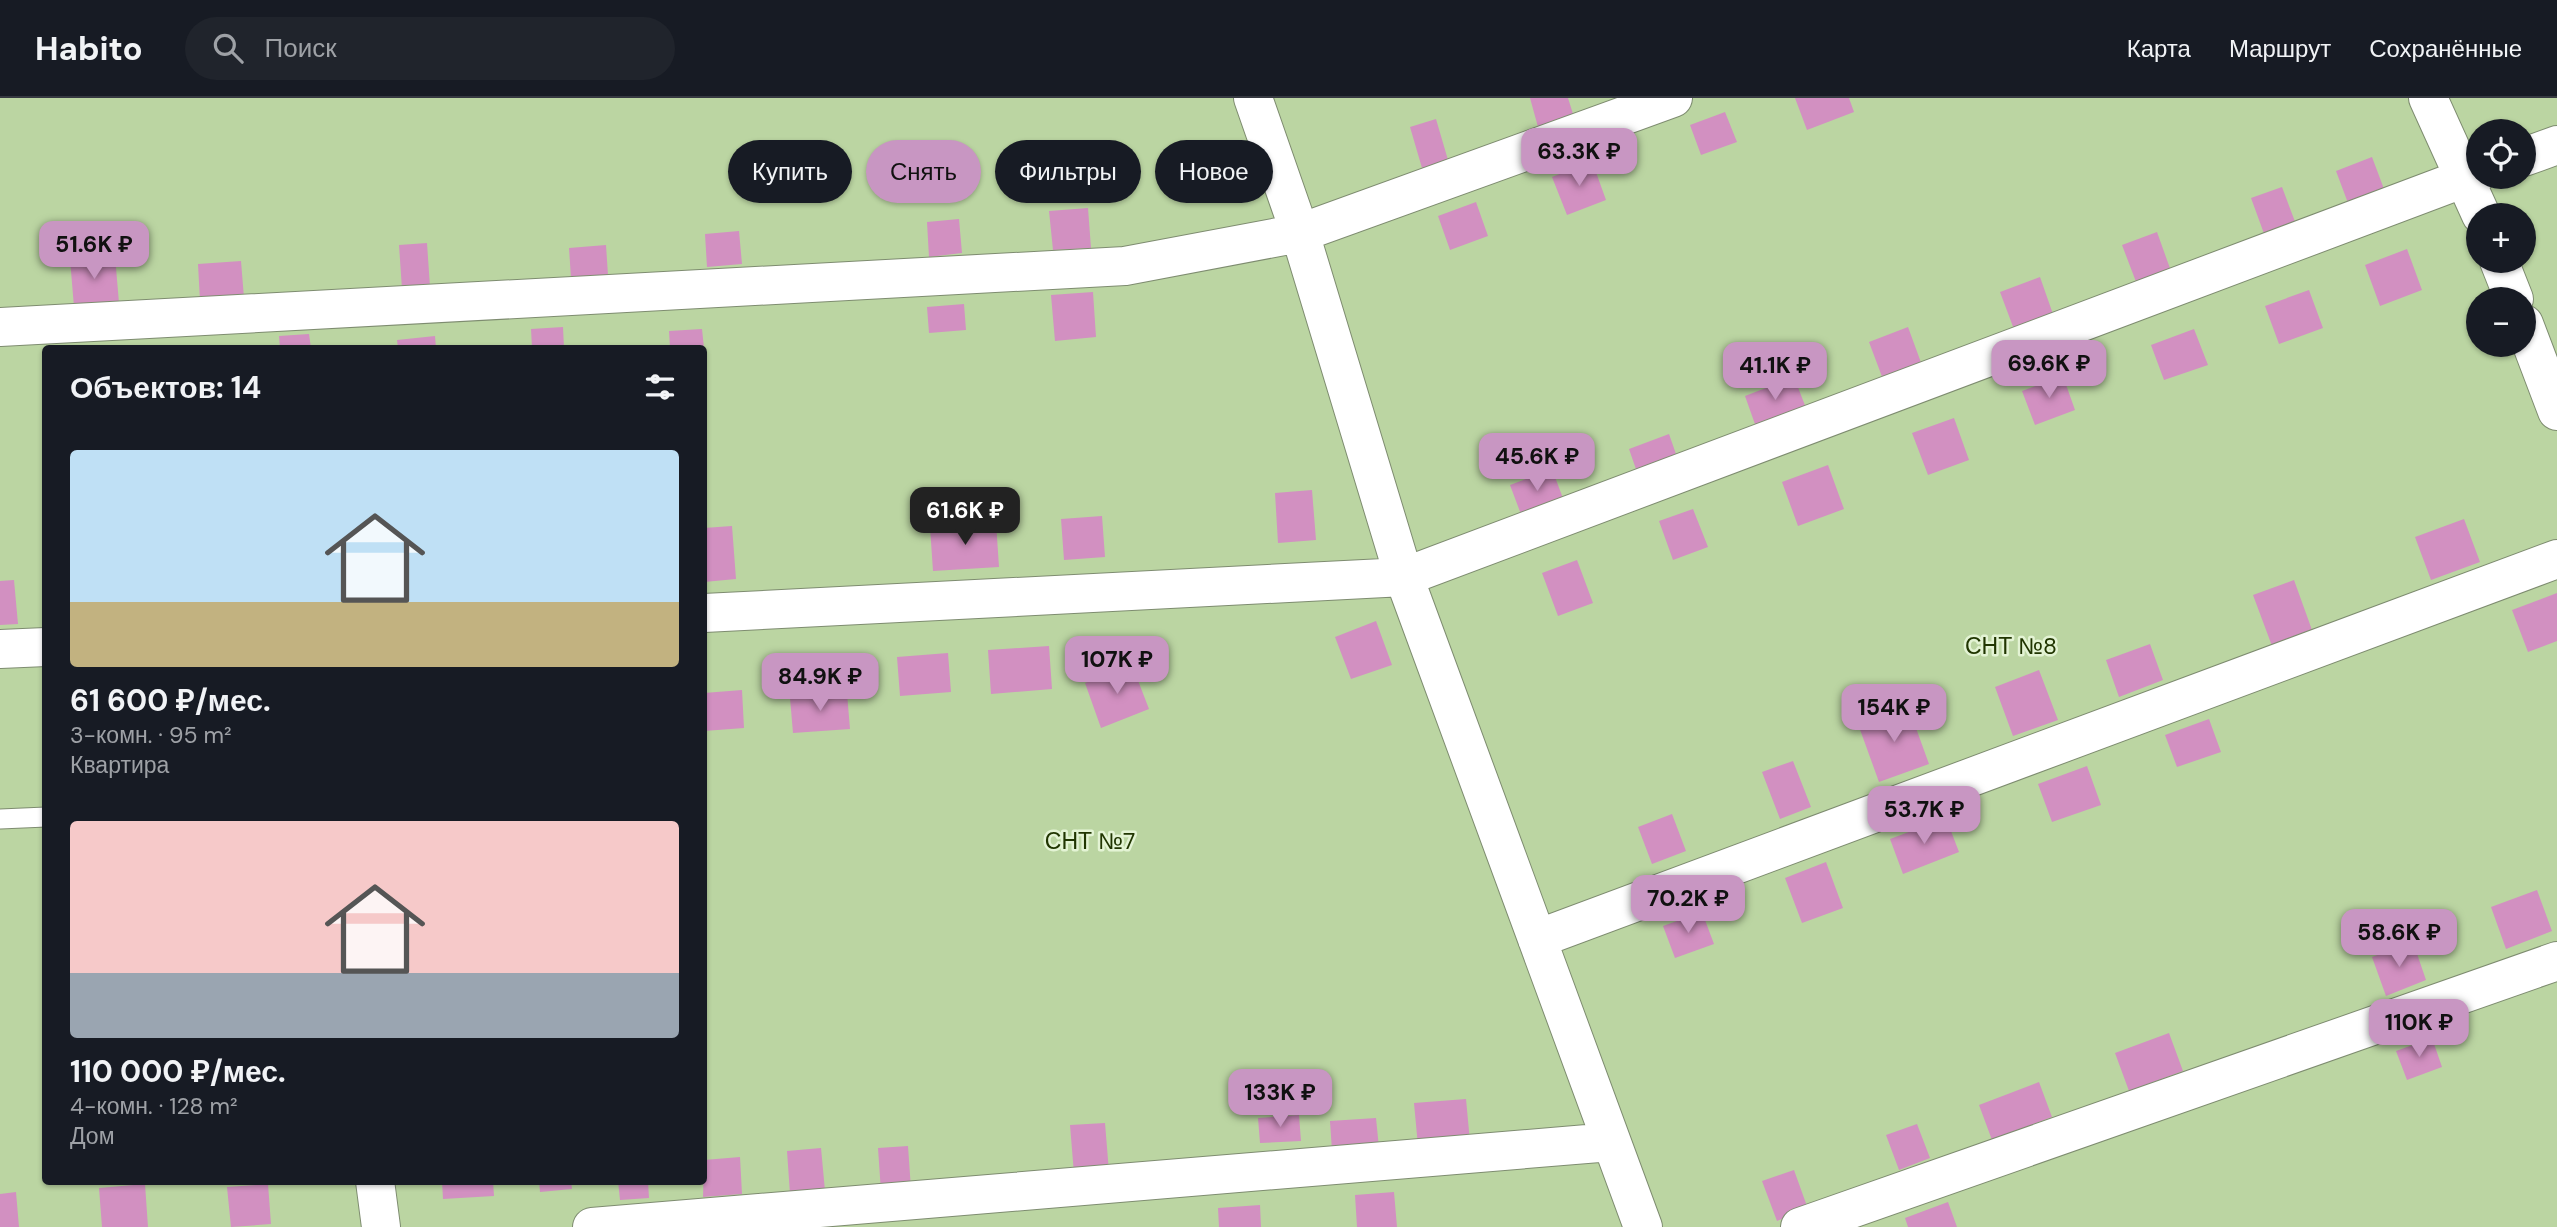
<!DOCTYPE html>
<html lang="ru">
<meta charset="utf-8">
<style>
body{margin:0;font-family:"DM Sans",sans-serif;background:#20242c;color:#f1f3f6;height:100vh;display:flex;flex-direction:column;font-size:26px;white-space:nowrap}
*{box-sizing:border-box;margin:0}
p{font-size:23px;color:#9ea1a6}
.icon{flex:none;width:38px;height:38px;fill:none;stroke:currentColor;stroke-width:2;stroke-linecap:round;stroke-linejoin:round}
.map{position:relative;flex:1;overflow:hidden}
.side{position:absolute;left:42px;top:247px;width:665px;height:840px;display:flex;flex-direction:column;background:#171b24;border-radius:7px;box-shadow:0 2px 5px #0004}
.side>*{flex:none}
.guide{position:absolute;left:728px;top:42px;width:665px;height:63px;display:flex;gap:14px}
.buttons{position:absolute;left:2466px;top:21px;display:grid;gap:14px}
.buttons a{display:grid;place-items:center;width:70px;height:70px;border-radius:50%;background:#171b24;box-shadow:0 2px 5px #0004;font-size:35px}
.price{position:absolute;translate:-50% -60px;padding:0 16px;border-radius:14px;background:#c896c2;color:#111;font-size:23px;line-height:46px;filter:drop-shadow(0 2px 4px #0008)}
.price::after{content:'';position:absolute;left:50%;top:42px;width:21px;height:16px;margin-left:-10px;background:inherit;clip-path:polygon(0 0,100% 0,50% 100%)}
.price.active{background:#222;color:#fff}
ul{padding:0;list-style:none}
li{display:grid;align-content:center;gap:14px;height:371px;padding:0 28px}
li span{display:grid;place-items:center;height:217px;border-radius:7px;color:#555}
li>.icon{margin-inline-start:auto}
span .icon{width:126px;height:126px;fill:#fffc;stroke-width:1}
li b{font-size:30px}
h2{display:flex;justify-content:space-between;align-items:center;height:84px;padding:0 28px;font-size:30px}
.tag{padding:0 24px;border-radius:32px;background:#171b24;box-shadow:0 2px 5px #0004;font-size:24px;line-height:63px}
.tag.active{background:#c896c2;color:#111}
header{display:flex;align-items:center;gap:42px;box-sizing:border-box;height:98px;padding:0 35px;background:#171b24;border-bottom:2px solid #363941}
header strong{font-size:33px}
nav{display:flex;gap:38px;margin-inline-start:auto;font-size:24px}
.search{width:490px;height:63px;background:#20242c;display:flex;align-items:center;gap:18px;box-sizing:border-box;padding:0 24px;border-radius:38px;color:#9ea1a6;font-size:26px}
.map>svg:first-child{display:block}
</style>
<header>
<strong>Habito</strong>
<div class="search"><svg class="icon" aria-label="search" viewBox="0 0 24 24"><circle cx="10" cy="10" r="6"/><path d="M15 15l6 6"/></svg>Поиск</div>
<nav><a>Карта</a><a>Маршрут</a><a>Сохранённые</a></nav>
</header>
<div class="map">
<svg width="2557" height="1129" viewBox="0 0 2557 1129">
<rect width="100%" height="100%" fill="#d6e6c7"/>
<path fill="#bbd5a2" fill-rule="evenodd" d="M0 0H2557V1129H0ZM2478 33H2524V79H2478ZM2478 117H2524V163H2478ZM2478 201H2524V247H2478ZM46 250H704V1083H46Z"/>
<path fill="#d290c1" d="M1530 0H1568L1574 19 1538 29Z
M1795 0H1849L1854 14 1807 32Z
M1725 14 1737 44 1701 57 1690 27Z
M1436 21 1448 62 1422 70 1410 29Z
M2372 59 2387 99 2351 113 2336 73Z
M1592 63 1606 102 1567 117 1552 79Z
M2282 89 2297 129 2266 141 2251 100Z
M1476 104 1488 138 1450 152 1438 118Z
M1088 110 1091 150 1053 152 1049 113Z
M959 121 962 155 929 159 927 124Z
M739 133 742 166 707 169 705 136Z
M2157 134 2172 176 2138 189 2122 147Z
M427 145 430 189 402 191 399 147Z
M606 147 608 177 571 180 569 150Z
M2407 151 2422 192 2380 208 2365 167Z
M115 158 119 205 74 209 70 161Z
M241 163 244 200 200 203 198 166Z
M2040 179 2054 219 2015 234 2000 194Z
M2309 192 2323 230 2279 246 2265 208Z
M1093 194 1096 239 1055 243 1051 197Z
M964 206 966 232 929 235 927 209Z
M563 229 564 250H532L531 231Z
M1908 229 1923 270 1884 284 1869 244Z
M702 231 704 250H670L669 233Z
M2194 231 2208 267 2164 282 2151 247Z
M309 236 311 250H280L279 238Z
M435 238 436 250H398L397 242Z
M2063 278 2075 312 2035 327 2022 293Z
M1794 279 1806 310 1756 329 1745 298Z
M1954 320 1969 362 1928 377 1912 335Z
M1669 336 1677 359 1637 374 1629 351Z
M1828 367 1844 411 1798 428 1782 384Z
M1552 371 1564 403 1522 419 1510 387Z
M1312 392 1316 442 1278 445 1275 395Z
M1693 411 1708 449 1673 462 1659 423Z
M1102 418 1105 459 1064 462 1061 421Z
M2464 421 2480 464 2431 482 2415 439Z
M996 424 999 469 933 473 930 429Z
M732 428 736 481 704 484V430Z
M1577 462 1593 505 1558 518 1542 475Z
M14 482 18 526 0 527V483Z
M2294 482 2312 532 2272 548 2253 497Z
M2557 495V543L2528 554 2512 512Z
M1376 523 1392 567 1351 581 1335 539Z
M2150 546 2163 582 2119 599 2106 562Z
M1049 548 1052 591 991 596 988 552Z
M948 555 951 594 900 598 897 559Z
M1132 567 1149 611 1101 630 1085 585Z
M2039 572 2058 622 2013 638 1995 589Z
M742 592 744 630 704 633V595Z
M847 595 850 631 793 635 790 600Z
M1908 608 1929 666 1879 684 1858 626Z
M2209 621 2221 654 2177 669 2165 637Z
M1793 663 1811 709 1780 721 1762 674Z
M2087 668 2101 707 2052 724 2038 686Z
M1672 716 1686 753 1652 766 1638 729Z
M1946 720 1959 754 1903 776 1890 741Z
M1826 764 1843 810 1802 825 1785 780Z
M2537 792 2552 833 2506 851 2491 809Z
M1702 814 1714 846 1675 860 1663 828Z
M2413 844 2426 882 2386 898 2372 859Z
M2169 935 2183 973 2129 993 2115 955Z
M2432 940 2442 969 2407 982 2396 953Z
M2039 984 2052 1019 1992 1042 1979 1007Z
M1466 1001 1470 1044 1418 1048 1414 1005Z
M1299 1017 1301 1043 1260 1045 1258 1020Z
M1376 1020 1379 1050 1332 1053 1330 1023Z
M1105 1025 1109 1074 1074 1076 1070 1027Z
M1917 1026 1930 1060 1899 1072 1886 1037Z
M908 1048 911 1091 881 1094 878 1050Z
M821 1050 825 1093 790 1096 787 1053Z
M740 1059 742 1096 703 1099 704 1062Z
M1794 1072 1808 1111 1777 1123 1762 1083Z
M442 1083H493L494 1098 443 1101Z
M539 1083H571L572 1091 540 1094Z
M618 1083H648L649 1100 620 1102Z
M145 1086 148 1129H102L99 1090Z
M268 1086 271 1126 231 1129 227 1089Z
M16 1094 19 1129H0V1096Z
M1394 1094 1397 1129H1357L1355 1097Z
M1948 1104 1957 1129H1908L1905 1120Z
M1260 1107 1261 1129H1219L1218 1110Z"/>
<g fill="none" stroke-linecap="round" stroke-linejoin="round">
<defs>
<path id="service" d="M0 721 46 719"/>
<path id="minor" d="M1253 0 1300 135 1404 479 1643 1129
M2428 0 2481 117
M2524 59 2557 47
M2499 163 2514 201
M2524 226 2557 313
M0 229 1125 168 1300 135 1673 0
M704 515 1404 479 2478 75
M0 551 46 549
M1537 841 2557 461
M375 1083 381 1129
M592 1129 1611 1044
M1800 1129 2557 863"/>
</defs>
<use href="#service" stroke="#7e8c70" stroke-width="21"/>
<use href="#minor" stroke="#7e8c70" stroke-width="40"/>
<use href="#service" stroke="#fff" stroke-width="19"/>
<use href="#minor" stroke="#fff" stroke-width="38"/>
</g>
<g text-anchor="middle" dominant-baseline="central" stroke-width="5" stroke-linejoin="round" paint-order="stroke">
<g font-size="23" fill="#203501" stroke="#e3f3d4">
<text x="2011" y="548">СНТ №8</text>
<text x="1090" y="743">СНТ №7</text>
</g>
</g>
</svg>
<div class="buttons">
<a><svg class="icon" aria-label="locate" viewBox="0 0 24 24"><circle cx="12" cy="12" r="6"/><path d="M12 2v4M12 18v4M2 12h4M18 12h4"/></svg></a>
<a>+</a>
<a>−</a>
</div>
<b class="price" style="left:1579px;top:90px">63.3K ₽</b>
<b class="price" style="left:94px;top:183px">51.6K ₽</b>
<b class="price" style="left:2049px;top:302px">69.6K ₽</b>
<b class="price" style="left:1775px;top:304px">41.1K ₽</b>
<b class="price" style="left:1537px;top:395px">45.6K ₽</b>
<b class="price active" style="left:965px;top:449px">61.6K ₽</b>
<b class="price" style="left:1117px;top:598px">107K ₽</b>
<b class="price" style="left:820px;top:615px">84.9K ₽</b>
<b class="price" style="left:1894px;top:646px">154K ₽</b>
<b class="price" style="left:1924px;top:748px">53.7K ₽</b>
<b class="price" style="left:1688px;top:837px">70.2K ₽</b>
<b class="price" style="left:2399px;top:871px">58.6K ₽</b>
<b class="price" style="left:2419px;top:961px">110K ₽</b>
<b class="price" style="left:1280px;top:1031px">133K ₽</b>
<div class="guide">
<a class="tag">Купить</a>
<a class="tag active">Снять</a>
<a class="tag">Фильтры</a>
<a class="tag">Новое</a>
</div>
<section class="side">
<h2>Объектов: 14<svg class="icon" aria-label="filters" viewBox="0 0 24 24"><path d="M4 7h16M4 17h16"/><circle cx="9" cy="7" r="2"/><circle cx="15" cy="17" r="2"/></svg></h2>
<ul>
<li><span style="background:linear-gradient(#bfe0f5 70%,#c2b280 0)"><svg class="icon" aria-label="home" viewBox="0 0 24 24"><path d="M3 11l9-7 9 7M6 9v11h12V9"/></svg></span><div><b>61 600 ₽/мес.</b><p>3-комн. · 95 m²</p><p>Квартира</p></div></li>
<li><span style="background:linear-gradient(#f6c9c9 70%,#9aa5b1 0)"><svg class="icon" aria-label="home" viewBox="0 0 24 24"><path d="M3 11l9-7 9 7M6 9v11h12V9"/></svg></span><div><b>110 000 ₽/мес.</b><p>4-комн. · 128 m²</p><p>Дом</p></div></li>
</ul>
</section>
</div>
